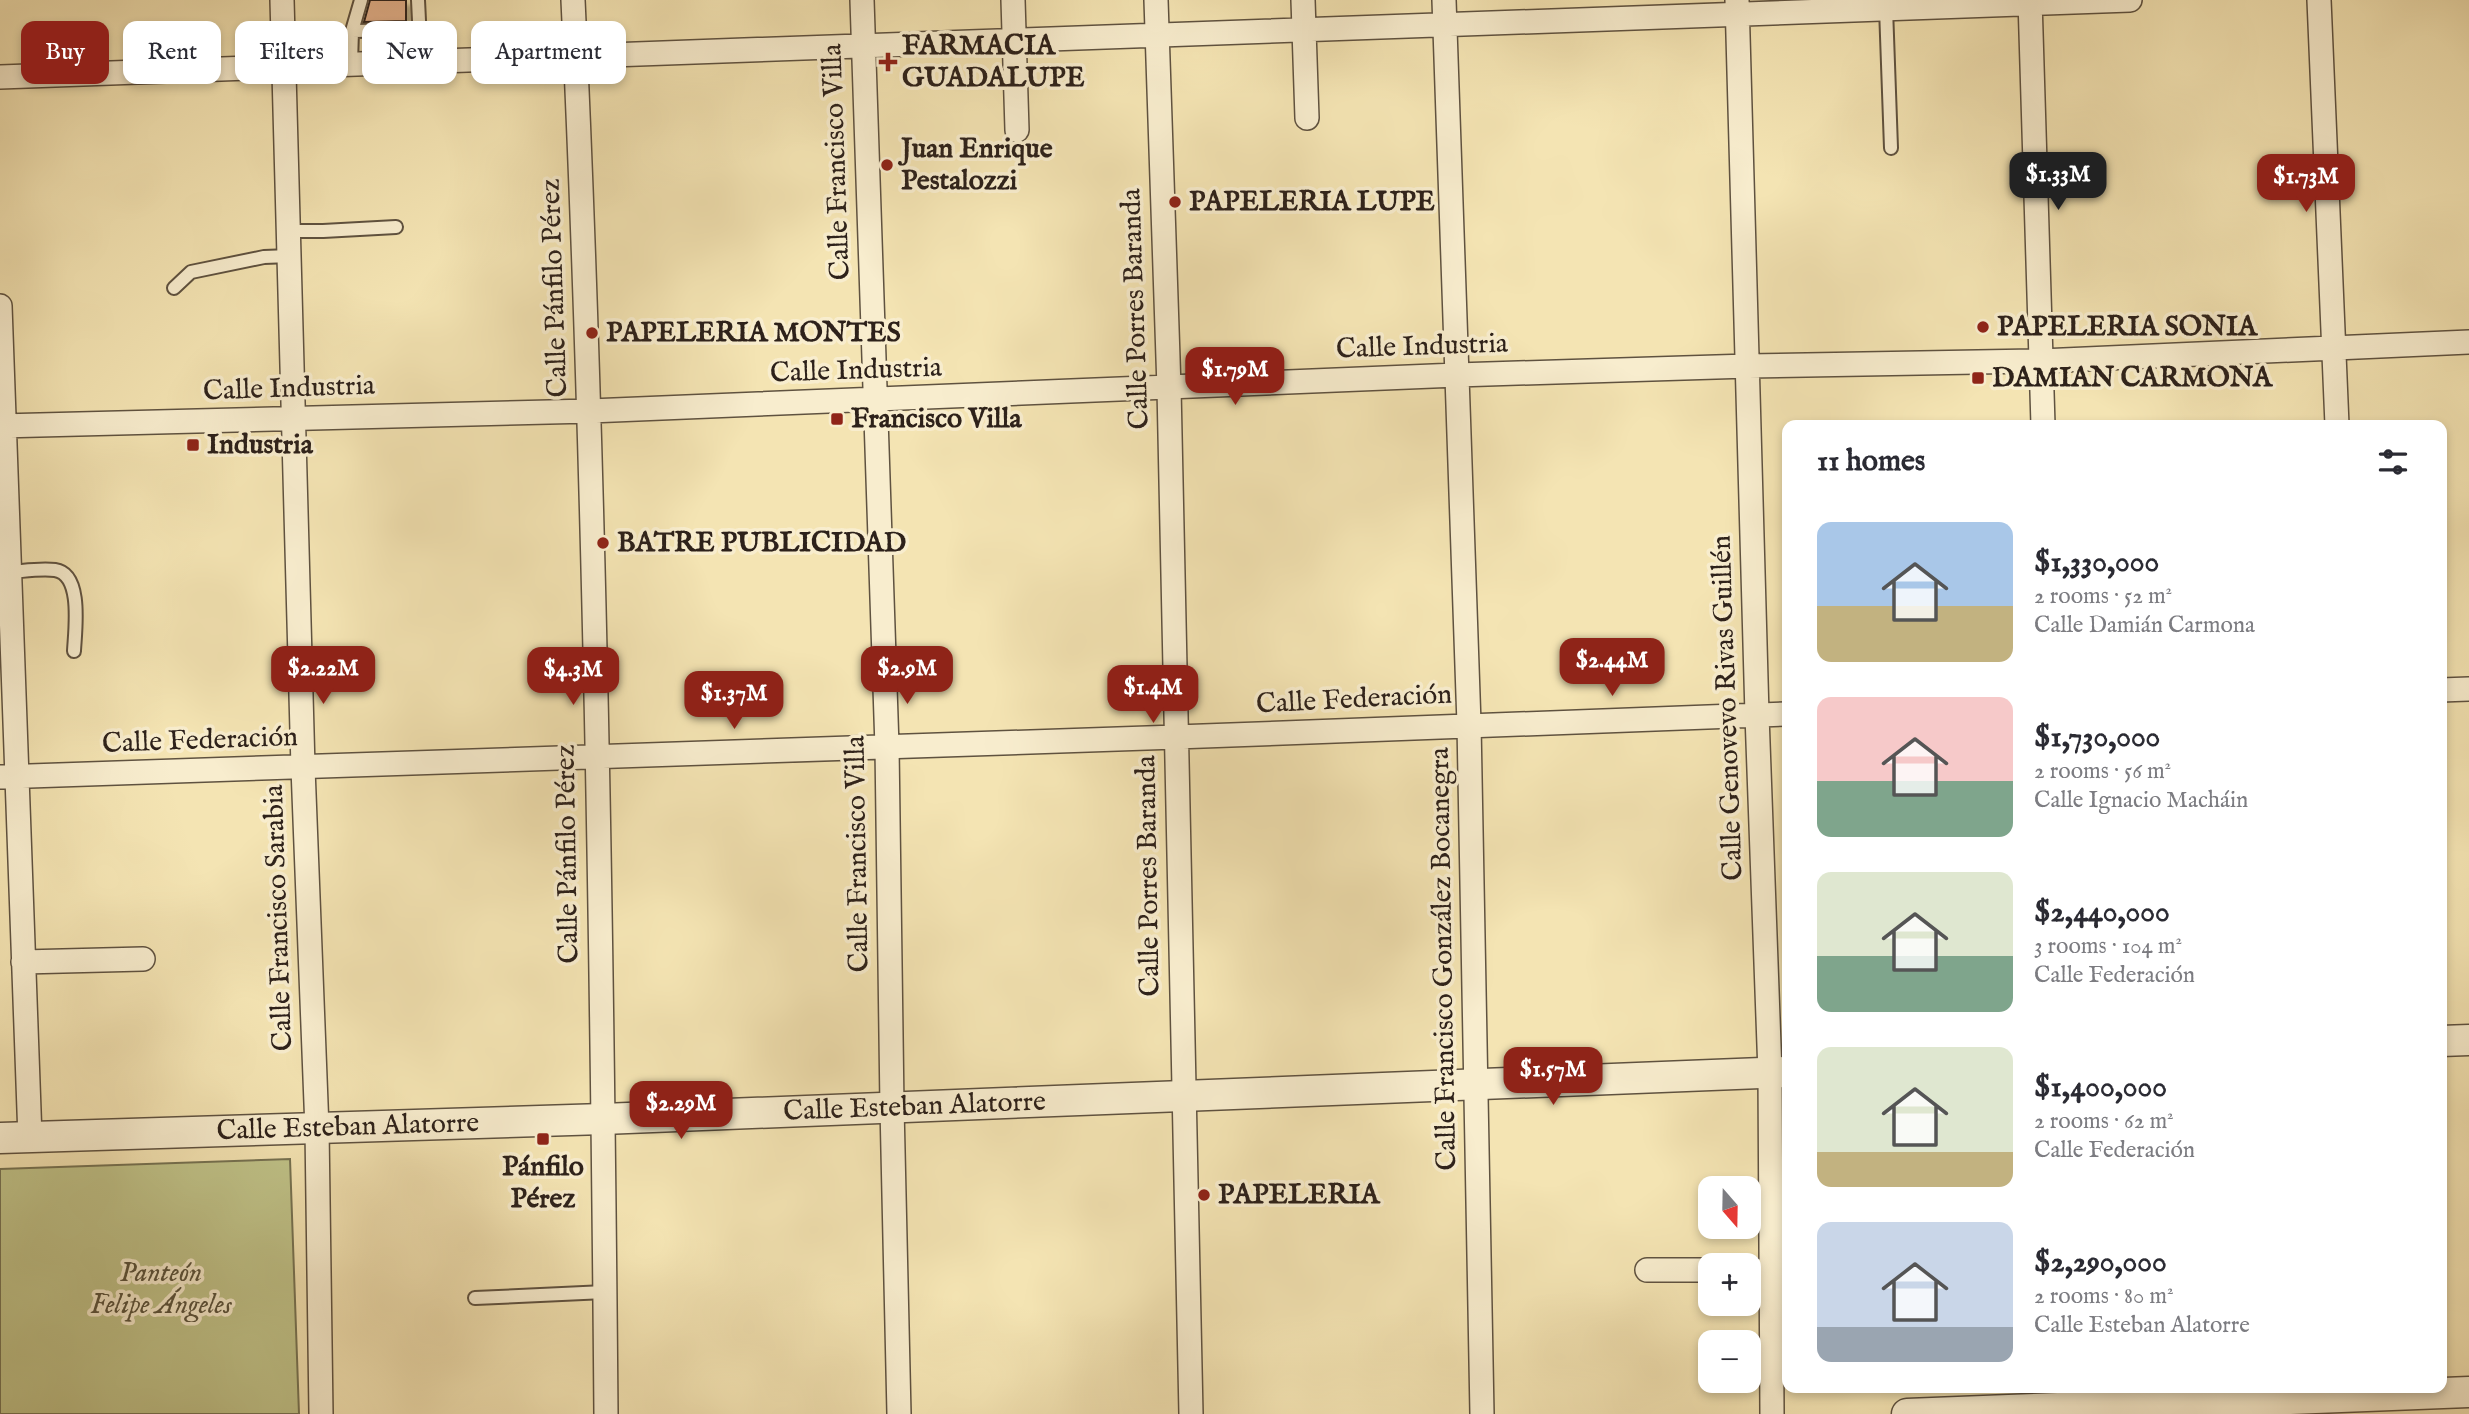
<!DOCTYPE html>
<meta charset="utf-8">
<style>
body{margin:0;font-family:"IM FELL English",serif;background:#f7f7f7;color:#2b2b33;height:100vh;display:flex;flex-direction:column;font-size:26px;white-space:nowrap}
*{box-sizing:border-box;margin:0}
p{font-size:23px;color:#7c7c81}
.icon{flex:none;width:38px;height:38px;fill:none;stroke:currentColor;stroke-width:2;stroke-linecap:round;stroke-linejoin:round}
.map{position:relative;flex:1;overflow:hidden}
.details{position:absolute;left:1782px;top:420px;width:665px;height:973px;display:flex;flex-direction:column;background:#fff;border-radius:14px;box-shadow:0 4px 10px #0003}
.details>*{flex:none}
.top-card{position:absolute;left:21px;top:21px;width:665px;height:63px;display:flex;gap:14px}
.needle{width:46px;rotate:160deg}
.fabs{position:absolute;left:1698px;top:1176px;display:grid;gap:14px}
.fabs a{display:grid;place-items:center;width:63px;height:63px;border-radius:14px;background:#fff;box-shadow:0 4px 10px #0003;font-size:35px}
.price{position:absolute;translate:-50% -60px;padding:0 16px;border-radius:14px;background:#8f2418;color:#fff;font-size:23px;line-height:46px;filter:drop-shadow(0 2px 4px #0008)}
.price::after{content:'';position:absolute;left:50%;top:42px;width:21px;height:16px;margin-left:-10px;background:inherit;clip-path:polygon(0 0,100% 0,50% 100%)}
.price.active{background:#222;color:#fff}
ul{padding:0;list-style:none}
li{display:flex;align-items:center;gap:21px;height:175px;padding:0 35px}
li span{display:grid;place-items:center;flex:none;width:196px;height:140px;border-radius:14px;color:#555}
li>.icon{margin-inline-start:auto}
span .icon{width:84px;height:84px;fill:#fffc;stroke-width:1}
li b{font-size:30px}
h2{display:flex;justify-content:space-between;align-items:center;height:84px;padding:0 35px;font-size:30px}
.chip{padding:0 24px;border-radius:14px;background:#fff;box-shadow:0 4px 10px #0003;font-size:24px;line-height:63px}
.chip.active{background:#8f2418;color:#fff}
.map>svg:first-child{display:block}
</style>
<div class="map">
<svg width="2469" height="1414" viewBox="0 0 2469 1414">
<defs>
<filter id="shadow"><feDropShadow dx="6" dy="6" stdDeviation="2" flood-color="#0004"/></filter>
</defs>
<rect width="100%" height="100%" fill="#f4e4b3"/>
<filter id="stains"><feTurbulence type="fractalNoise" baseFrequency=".00286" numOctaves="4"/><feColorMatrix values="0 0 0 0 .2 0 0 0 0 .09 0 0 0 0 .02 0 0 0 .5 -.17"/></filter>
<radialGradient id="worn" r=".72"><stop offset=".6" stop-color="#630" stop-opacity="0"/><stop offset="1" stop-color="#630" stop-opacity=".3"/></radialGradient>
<path fill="#c0c389" stroke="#767252" stroke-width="2" d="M290 1159 299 1414H0V1169Z"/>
<path fill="#e4b28c" stroke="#2d211a" stroke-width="2" filter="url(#shadow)" d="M370 0H406V21L364 22Z"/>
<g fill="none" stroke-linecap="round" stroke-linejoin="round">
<defs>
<path id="service" d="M418 0 421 62
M1886 8 1891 148
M352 31 419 30
M351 63 352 31 361 0
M289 231H323L396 227
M174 288 191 272 264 257 290 256
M10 572C24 571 41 568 55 570 83 574 75 630 74 651
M475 1298 605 1292"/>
<path id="minor" d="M282 0 303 768 317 1129 321 1414
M573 0C595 471 602 943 606 1414
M862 0 887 747 892 1107 899 1414
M1013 0 1017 130
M1156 0 1169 388 1191 1414
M1303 0 1307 118
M1444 0 1469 724 1482 1414
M1737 0 1757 715 1770 1073 1772 1414
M2030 0 2043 425
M2319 0 2337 425
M0 77 2130 0
M0 306 30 1138
M0 426 590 411 1457 375 1748 366 2041 361 2469 342
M2441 690 2469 689
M0 777 1176 737 1787 714
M23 962 143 959
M1647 1270H1710
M1748 1271H1771"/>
<g id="tertiary">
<path d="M2441 1041 2469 1040"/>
<path id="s1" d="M0 1138 603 1119 1787 1072"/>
<path d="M1907 1414 2469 1392"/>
</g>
</defs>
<use href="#service" stroke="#5f5240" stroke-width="16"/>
<use href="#minor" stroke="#5f5240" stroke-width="26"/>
<use href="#tertiary" stroke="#5f5240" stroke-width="33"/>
<use href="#service" stroke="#f8edce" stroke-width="12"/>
<use href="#minor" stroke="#f8edce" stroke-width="23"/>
<use href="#tertiary" stroke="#f8edce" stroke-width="30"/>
</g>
<g fill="#8f2418" stroke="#f8edce" stroke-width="2.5">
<path d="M884.5 51.5h7v7h7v7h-7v7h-7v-7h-7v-7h7z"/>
<circle cx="887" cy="165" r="7"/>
<circle cx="1175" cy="202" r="7"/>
<circle cx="1983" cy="327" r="7"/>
<circle cx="592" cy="333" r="7"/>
<rect x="1971" y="371" width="14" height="14" rx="3.5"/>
<rect x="830" y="412" width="14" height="14" rx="3.5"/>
<rect x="186" y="438" width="14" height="14" rx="3.5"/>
<circle cx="603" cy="543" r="7"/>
<rect x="536" y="1132" width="14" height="14" rx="3.5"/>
<circle cx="1204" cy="1195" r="7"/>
</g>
<g text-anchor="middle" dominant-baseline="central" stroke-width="7" stroke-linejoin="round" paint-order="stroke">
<g font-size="28" font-weight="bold" fill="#2d211a" stroke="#f8edce" text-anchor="start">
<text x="902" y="46">FARMACIA<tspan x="902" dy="32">GUADALUPE</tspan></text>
<text x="901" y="149">Juan Enrique<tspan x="901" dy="32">Pestalozzi</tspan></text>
<text x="1189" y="202">PAPELERIA LUPE</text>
<text x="1997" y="327">PAPELERIA SONIA</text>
<text x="606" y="333">PAPELERIA MONTES</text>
<text x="1992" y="378">DAMIAN CARMONA</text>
<text x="851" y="419">Francisco Villa</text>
<text x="207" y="445">Industria</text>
<text x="617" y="543">BATRE PUBLICIDAD</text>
<text x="543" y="1167" text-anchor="middle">Pánfilo<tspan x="543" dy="32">Pérez</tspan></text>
<text x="1218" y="1195">PAPELERIA</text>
</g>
<g font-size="28" fill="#2d211a" stroke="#f8edce">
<text transform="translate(837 162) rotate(-92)">Calle Francisco Villa</text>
<text transform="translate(555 288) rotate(-92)">Calle Pánfilo Pérez</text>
<text transform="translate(1136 309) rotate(-92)">Calle Porres Baranda</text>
<text transform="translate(1422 347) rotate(-2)">Calle Industria</text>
<text transform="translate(856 371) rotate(-2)">Calle Industria</text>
<text transform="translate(289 389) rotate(-2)">Calle Industria</text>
<text transform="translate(1354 700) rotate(-3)">Calle Federación</text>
<text transform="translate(1728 708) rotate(-92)">Calle Genovevo Rivas Guillén</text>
<text transform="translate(200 741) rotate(-2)">Calle Federación</text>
<text transform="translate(568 854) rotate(-91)">Calle Pánfilo Pérez</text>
<text transform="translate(858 854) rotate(-91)">Calle Francisco Villa</text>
<text transform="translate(1149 876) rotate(-91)">Calle Porres Baranda</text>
<text transform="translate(279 918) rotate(-92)">Calle Francisco Sarabia</text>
<text transform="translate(1444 959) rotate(-91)">Calle Francisco González Bocanegra</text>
<text stroke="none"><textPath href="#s1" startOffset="915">Calle Esteban Alatorre</textPath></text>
<text stroke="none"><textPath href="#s1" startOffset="348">Calle Esteban Alatorre</textPath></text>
</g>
<g font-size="28" font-style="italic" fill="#59523b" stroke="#f8edce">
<text x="161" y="1273">Panteón<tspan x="161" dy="32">Felipe Ángeles</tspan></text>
</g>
</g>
<rect width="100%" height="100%" filter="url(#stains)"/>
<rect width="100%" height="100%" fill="url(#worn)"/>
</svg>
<div class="fabs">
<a><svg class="needle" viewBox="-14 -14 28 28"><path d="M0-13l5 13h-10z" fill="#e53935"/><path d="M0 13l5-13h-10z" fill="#7c7c81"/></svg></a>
<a>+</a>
<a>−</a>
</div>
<b class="price active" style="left:2058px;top:212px">$1.33M</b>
<b class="price" style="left:2306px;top:214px">$1.73M</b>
<b class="price" style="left:1235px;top:407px">$1.79M</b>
<b class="price" style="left:1612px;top:698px">$2.44M</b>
<b class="price" style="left:323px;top:706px">$2.22M</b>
<b class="price" style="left:907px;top:706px">$2.9M</b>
<b class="price" style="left:573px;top:707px">$4.3M</b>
<b class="price" style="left:1153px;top:725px">$1.4M</b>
<b class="price" style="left:734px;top:731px">$1.37M</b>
<b class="price" style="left:1553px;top:1107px">$1.57M</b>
<b class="price" style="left:681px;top:1141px">$2.29M</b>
<div class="top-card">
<a class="chip active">Buy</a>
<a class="chip">Rent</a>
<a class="chip">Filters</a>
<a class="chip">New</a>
<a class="chip">Apartment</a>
</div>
<section class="details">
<h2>11 homes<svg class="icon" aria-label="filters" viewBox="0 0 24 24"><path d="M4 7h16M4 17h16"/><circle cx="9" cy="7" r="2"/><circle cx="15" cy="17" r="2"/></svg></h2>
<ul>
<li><span style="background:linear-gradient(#a9c7e8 60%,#c2b280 0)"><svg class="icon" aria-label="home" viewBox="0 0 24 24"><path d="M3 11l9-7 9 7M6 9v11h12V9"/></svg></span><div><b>$1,330,000</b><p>2 rooms · 52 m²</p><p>Calle Damián Carmona</p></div></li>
<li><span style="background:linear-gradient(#f6c9c9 60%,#7fa58c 0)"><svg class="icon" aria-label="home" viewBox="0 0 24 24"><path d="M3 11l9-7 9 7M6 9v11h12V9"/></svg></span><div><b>$1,730,000</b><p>2 rooms · 56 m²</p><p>Calle Ignacio Macháin</p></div></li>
<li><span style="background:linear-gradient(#dfe7d0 60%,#7fa58c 0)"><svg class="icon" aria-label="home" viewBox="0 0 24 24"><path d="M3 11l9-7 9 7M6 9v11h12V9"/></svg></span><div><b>$2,440,000</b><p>3 rooms · 104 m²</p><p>Calle Federación</p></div></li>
<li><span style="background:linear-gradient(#dfe7d0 75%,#c2b280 0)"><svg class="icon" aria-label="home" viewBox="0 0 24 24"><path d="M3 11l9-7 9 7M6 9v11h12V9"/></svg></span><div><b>$1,400,000</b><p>2 rooms · 62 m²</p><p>Calle Federación</p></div></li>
<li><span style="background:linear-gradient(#c9d6e8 75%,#9aa5b1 0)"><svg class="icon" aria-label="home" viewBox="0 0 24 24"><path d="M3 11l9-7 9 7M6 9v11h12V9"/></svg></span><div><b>$2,290,000</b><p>2 rooms · 80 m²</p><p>Calle Esteban Alatorre</p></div></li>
</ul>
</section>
</div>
